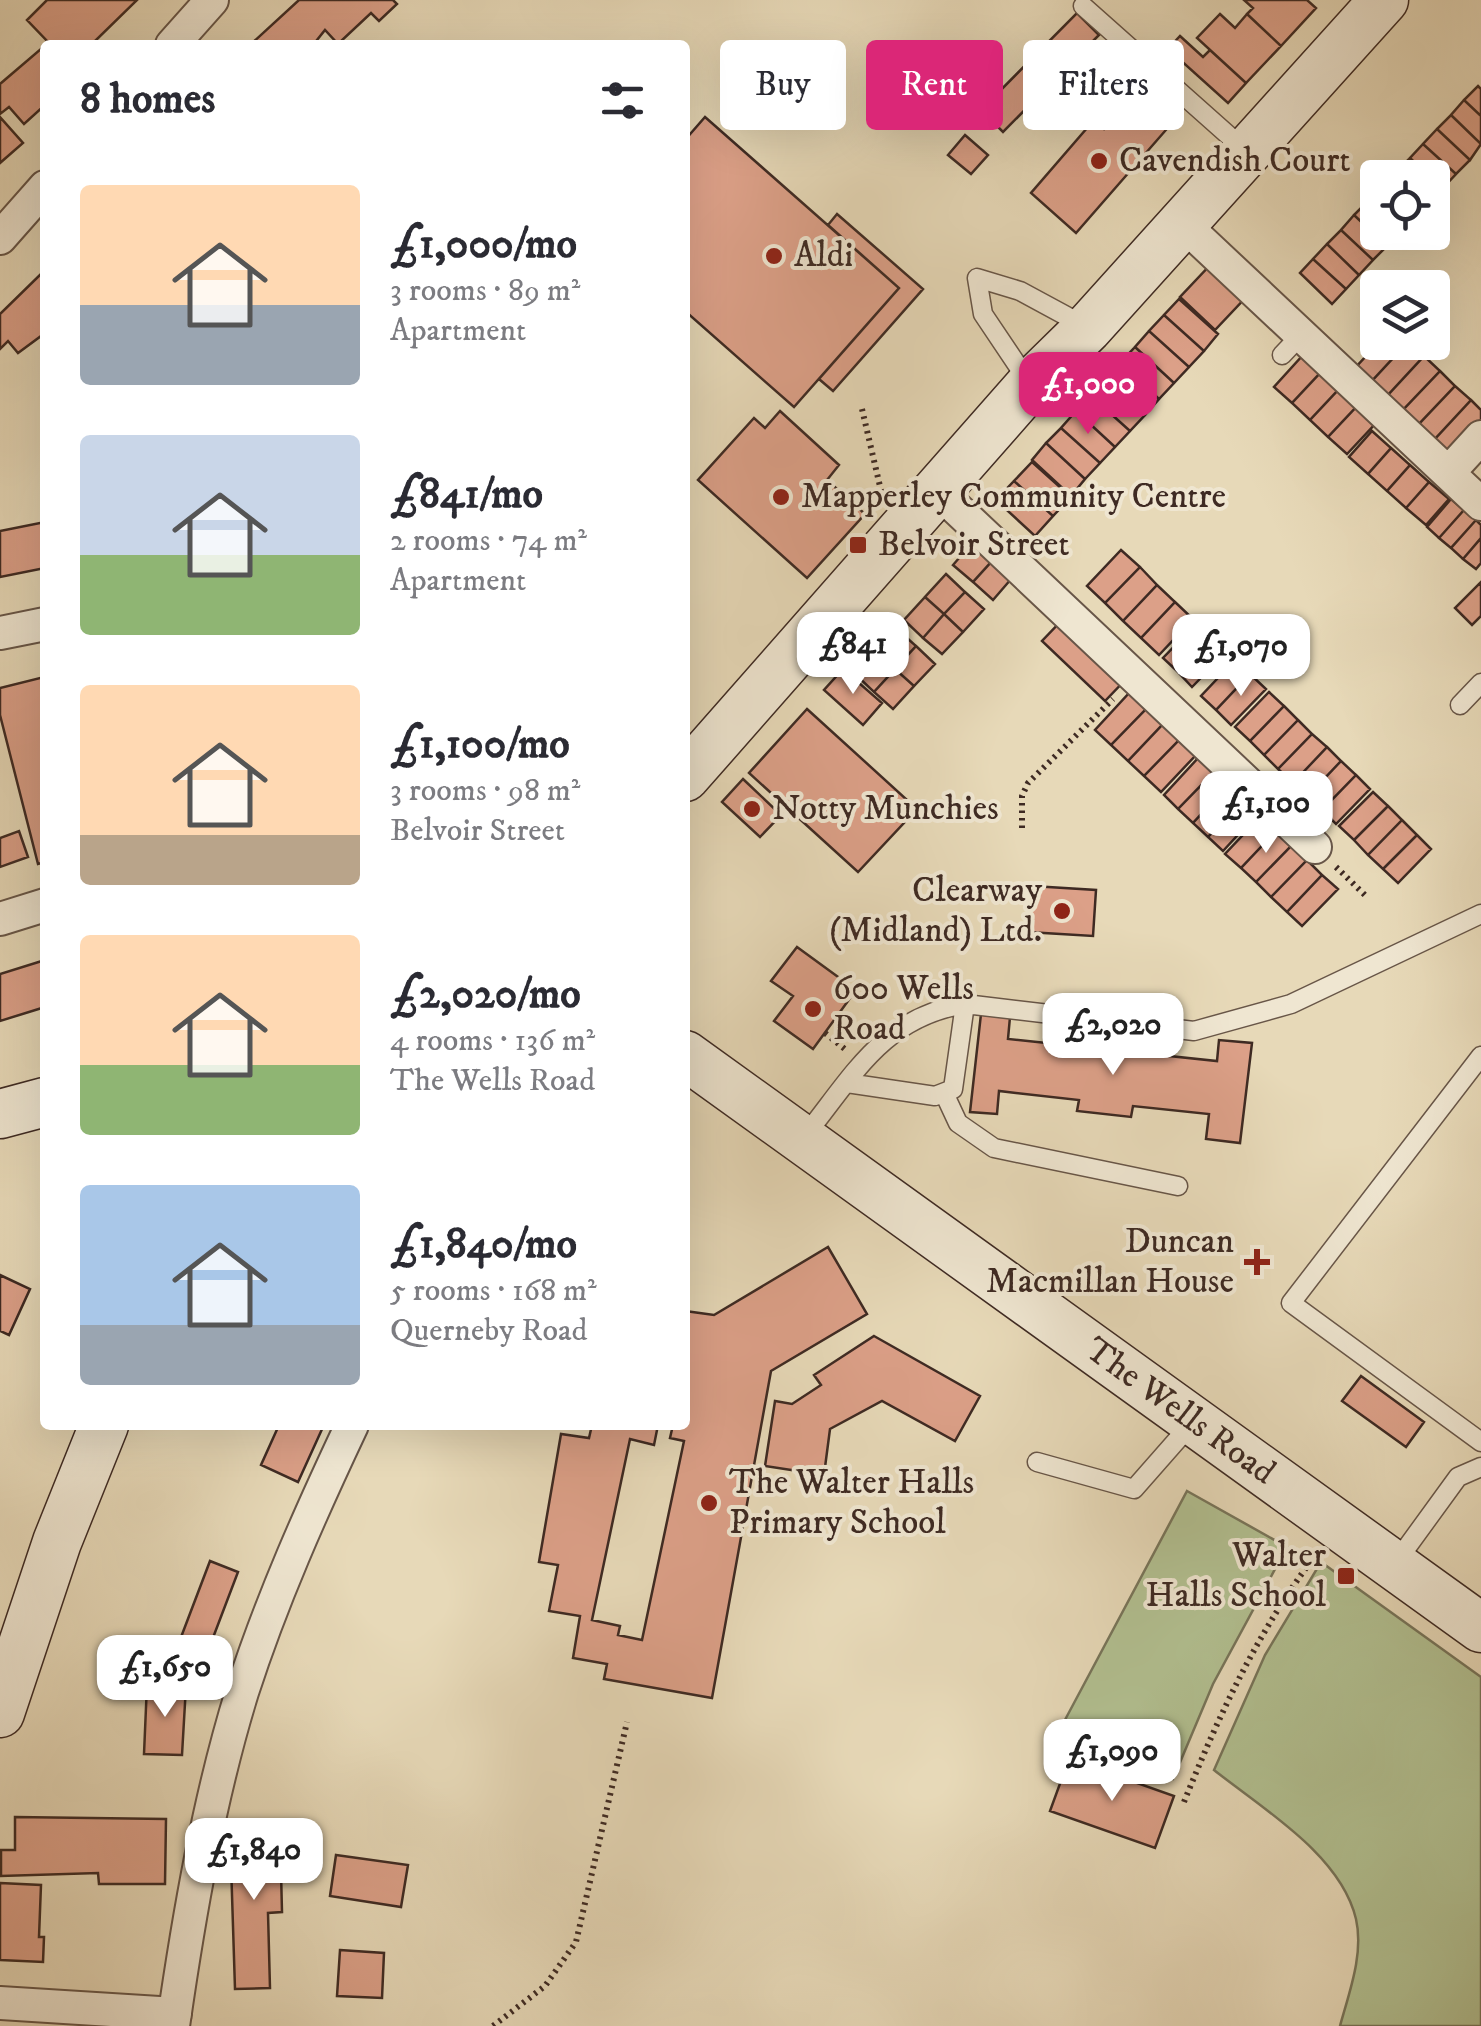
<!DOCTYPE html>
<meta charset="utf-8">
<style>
body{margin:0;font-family:"IM FELL DW Pica",serif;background:#f2f2f3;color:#2b2b33;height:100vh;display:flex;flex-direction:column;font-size:38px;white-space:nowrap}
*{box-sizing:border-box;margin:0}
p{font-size:32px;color:#7c7c81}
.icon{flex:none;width:55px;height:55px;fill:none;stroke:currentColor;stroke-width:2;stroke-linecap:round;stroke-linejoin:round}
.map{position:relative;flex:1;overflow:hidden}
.side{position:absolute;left:40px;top:40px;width:650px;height:1390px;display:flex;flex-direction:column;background:#fff;border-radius:10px;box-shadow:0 10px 40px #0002}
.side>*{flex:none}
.banner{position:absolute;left:720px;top:40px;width:610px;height:90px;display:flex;gap:20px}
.buttons{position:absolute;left:1360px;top:160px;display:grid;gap:20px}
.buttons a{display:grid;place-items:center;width:90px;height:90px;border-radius:10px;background:#fff;box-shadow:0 10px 40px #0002;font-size:50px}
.price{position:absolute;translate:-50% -85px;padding:0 22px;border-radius:20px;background:#fff;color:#222;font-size:32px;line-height:65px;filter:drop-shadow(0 2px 5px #0008)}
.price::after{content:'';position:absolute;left:50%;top:60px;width:30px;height:22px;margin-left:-15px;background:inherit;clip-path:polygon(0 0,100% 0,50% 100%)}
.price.active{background:#db2777;color:#fff}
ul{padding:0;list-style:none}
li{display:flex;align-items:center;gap:30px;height:250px;padding:0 40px}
li span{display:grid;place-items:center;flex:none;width:280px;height:200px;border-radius:10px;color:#555}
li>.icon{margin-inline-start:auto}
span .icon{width:120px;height:120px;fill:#fffc;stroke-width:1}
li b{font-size:42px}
h2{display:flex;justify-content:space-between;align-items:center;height:120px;padding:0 40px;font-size:42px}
.pill{padding:0 35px;border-radius:10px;background:#fff;box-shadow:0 10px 40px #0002;font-size:35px;line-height:90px}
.pill.active{background:#db2777;color:#fff}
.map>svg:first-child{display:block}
</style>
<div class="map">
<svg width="1481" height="2026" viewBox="0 0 1481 2026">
<rect width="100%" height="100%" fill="#e7d9b8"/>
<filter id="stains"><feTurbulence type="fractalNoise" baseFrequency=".002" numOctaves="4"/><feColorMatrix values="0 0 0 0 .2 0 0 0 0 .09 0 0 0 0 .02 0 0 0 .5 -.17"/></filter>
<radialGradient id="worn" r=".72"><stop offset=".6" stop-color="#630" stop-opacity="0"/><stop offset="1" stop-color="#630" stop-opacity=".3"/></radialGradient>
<path fill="#b2c091" stroke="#78755a" stroke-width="2.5" d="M1187 1491 1287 1547 1213 1684 1173 1779 1058 1733Z
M1321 1562 1481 1677V2026H1340C1349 1993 1364 1954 1356 1919 1341 1855 1263 1809 1214 1770L1265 1655Z"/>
<path fill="#dca088" stroke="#3e2a23" stroke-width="2.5" d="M47 0H137L91 45H51L27 20Z
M299 0H393L397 4 379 21 371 13 338 44 325 30 313 45H250Z
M1244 0H1307L1316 8 1281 46 1247 14 1253 8Z
M1077 13 1099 35 1003 132 981 110Z
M1220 14 1235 28 1247 14 1281 46 1246 83 1197 38Z
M1180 36 1203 57 1210 50 1246 83 1228 103 1168 49Z
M42 48 45 105 24 124 9 107 0 114V84Z
M1143 84 1179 115 1076 233 1031 193 1094 120 1104 129Z
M1478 86 1481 89V116L1464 100Z
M1464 100 1481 116V144L1451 115Z
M1451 115 1481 144 1470 160 1437 129Z
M0 117 23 143 0 163Z
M705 117 899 288 794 407 685 311V140Z
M1437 129 1470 160 1456 174 1423 144Z
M965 135 988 155 971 174 948 155Z
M1423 144 1456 174 1442 189 1410 158Z
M1410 158 1430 178H1401L1396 172Z
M1368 201 1378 210V232H1400L1387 246 1354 215Z
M837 214 923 289 833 391 819 379 899 288 828 225Z
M1354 215 1387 246 1373 260 1341 230Z
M1341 230 1373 260 1359 275 1327 244Z
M1327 244 1359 275 1346 289 1313 259Z
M1313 259 1346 289 1332 304 1300 273Z
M1214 261 1249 294 1215 330 1180 297Z
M45 270V333L18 353 8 341 0 349V314Z
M1179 299 1218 334 1204 351 1164 315Z
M1164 315 1204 351 1189 367 1149 331Z
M1149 331 1189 367 1174 383 1135 347Z
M1379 342H1408L1371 382 1356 367Z
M1408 342 1424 356 1387 396 1371 382Z
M1135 347 1174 383 1159 399 1120 363Z
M1303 355 1321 372 1292 403 1274 387Z
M1424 356 1440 371 1402 411 1387 396Z
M1120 363 1159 399 1145 415 1105 379Z
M1440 371 1455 386 1418 425 1402 411Z
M1321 372 1339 389 1310 420 1292 403Z
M1105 379 1145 415 1130 431 1090 395Z
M1455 386 1471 400 1434 440 1418 425Z
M1339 389 1358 405 1328 437 1310 420Z
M1090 395 1130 431 1115 447 1076 411Z
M1471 400 1481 410V421L1449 455 1434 440Z
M1358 405 1376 423 1347 454 1328 437Z
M780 411 839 465 827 480 865 514 807 578 698 480 754 418 765 428Z
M1076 411 1115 447 1100 463 1061 428Z
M1061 428 1100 463 1085 479 1046 443Z
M1372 431 1391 448 1368 474 1349 457Z
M1046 443 1085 479 1071 496 1032 460Z
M1391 448 1410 465 1387 491 1368 474Z
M1032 462 1071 497 1053 516 1014 481Z
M1410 465 1429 482 1406 508 1387 491Z
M1014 481 1053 516 1035 536 996 500Z
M1429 482 1449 499 1426 525 1406 508Z
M1451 499 1464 510 1439 538 1427 527Z
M1464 510 1476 520 1451 548 1439 538Z
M1476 520 1481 525V538L1463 559 1451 548Z
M45 522V568L0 577V531Z
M1481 538V563L1476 569 1463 559Z
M972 543 992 561 973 582 953 565Z
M1121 550 1140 567 1105 603 1087 586Z
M992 561 1012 578 993 600 973 582Z
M1140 567 1157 585 1123 621 1105 603Z
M946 574 965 592 944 614 925 597Z
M1481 582V616L1472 625 1455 608Z
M1157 585 1175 602 1141 638 1123 621Z
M965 592 984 609 963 632 944 614Z
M925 597 944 614 923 638 904 620Z
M1175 602 1193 619 1159 655 1141 638Z
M944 614 963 632 942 654 923 638Z
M1065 617 1128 677 1105 701 1042 641Z
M1196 624 1211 638 1178 672 1163 658Z
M897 629 916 646 895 669 876 652Z
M1211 638 1226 652 1192 687 1178 672Z
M916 646 935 664 914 686 895 669Z
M876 652 895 669 874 692 855 674Z
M1235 660 1250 674 1216 710 1201 696Z
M843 669 882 703 863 725 824 690Z
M895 669 914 686 893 709 874 692Z
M1250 674 1266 689 1231 725 1216 710Z
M44 677 45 862 38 864 0 715V688Z
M1130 692 1147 708 1111 745 1095 730Z
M1269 692 1284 706 1250 741 1235 727Z
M1284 706 1298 720 1264 755 1250 741Z
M1147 708 1163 724 1128 761 1111 745Z
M807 709 917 809 858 872 749 773Z
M1298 720 1312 734 1278 769 1264 755Z
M1163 724 1180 739 1144 776 1128 761Z
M1312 734 1327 747 1293 783 1278 769Z
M1180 739 1196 755 1161 792 1144 776Z
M1327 747 1341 761 1307 797 1293 783Z
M1199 757 1214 772 1178 809 1164 795Z
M1341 761 1356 775 1322 810 1307 797Z
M1214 772 1228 785 1193 823 1178 809Z
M1356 775 1370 789 1336 824 1322 810Z
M743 779 781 815 760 837 722 802Z
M1228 785 1243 800 1208 837 1193 823Z
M1373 792 1388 806 1354 840 1339 826Z
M1243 800 1258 813 1223 851 1208 837Z
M1388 806 1402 820 1368 855 1354 840Z
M1261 816 1276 831 1241 868 1225 854Z
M1402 820 1417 835 1383 869 1368 855Z
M19 831 28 857 0 867V838Z
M1276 831 1292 845 1256 882 1241 868Z
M1417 835 1431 849 1398 883 1383 869Z
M1292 845 1307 860 1271 897 1256 882Z
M1307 860 1322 875 1287 912 1271 897Z
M1322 875 1338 889 1302 926 1287 912Z
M1032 886 1096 890 1093 936 1028 932Z
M797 947 856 990 813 1049 774 1021 793 996 771 981Z
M45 960V1007L0 1021V974Z
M981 1014 1010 1017 1008 1039 1217 1061 1219 1040 1252 1043 1240 1143 1206 1139 1209 1114 1133 1106 1131 1117 1077 1111 1079 1100 999 1091 997 1114 970 1112Z
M828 1247 867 1314 771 1371 712 1698 604 1679 607 1664 573 1658 580 1616 549 1611 558 1565 539 1562 561 1434 589 1438 592 1425H658L654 1445 630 1439 592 1620 620 1626 618 1635 642 1640 684 1441 670 1438 673 1425H685V1311L714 1315Z
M0 1275 30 1289 9 1335 0 1331Z
M874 1336 980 1396 955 1441 882 1401 830 1429 824 1475 765 1466 775 1401 792 1404 821 1385 814 1375Z
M1361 1376 1424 1422 1406 1447 1342 1401Z
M279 1425 323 1427 298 1482 261 1465Z
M210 1561 238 1572 195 1685 167 1674Z
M147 1684 186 1686 182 1755 144 1754Z
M1069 1759 1174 1796 1155 1848 1050 1811Z
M15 1817 166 1819 165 1884H99L98 1873 1 1876V1850H15Z
M280 1831 282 1912 268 1913 270 1988 235 1989 230 1832Z
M336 1855 408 1865 401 1907 330 1896Z
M0 1883 41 1885 39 1937H44L43 1962 0 1960Z
M340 1950 384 1953 382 1998 337 1996Z"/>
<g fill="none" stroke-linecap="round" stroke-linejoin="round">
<defs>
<path id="lane" d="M1083 6 1245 150
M1282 355 1301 335
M1028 381 983 314 977 278 1020 291 1083 325
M1460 705 1481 683
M1481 1056 1291 1303 1481 1442
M847 1083 935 1096 953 1089 965 1004
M944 1093 958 1123 994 1148 1178 1186
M803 1138C852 1078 882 1017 965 1004L1194 1031 1291 1004 1481 914
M1037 1462 1134 1489 1192 1423
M1394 1565 1458 1477 1481 1467"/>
<path id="street" d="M172 45 212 0
M1181 222 1481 504
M0 238 45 187
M1449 472 1481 437
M939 492 1315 847
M0 633 45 624
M0 919 45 905
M0 2003 175 2014
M173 2026C189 1915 209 1799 242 1692 272 1599 311 1512 352 1425"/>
<g id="secondary">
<path d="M685 777 1030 385 1088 328 1384 0"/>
<path id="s1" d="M685 1055 1481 1628"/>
<path d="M0 1114 45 1102"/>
<path d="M0 1713 57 1542 104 1425"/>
</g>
</defs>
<use href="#lane" stroke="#685648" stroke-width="21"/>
<use href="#street" stroke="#685648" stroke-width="36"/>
<use href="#secondary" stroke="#3e2a23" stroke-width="51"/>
<path stroke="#3e2a23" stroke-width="6" stroke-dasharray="2.5 5" stroke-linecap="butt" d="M862 409 882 495
M1022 828V796L1028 783 1113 699
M1336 867 1367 897
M825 1033 846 1050
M1184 1802C1219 1715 1257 1633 1314 1557
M493 2026 545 1986 576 1942 627 1722"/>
<use href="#lane" stroke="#efe6d1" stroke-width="18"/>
<use href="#street" stroke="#efe6d1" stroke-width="32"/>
<use href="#secondary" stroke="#efe6d1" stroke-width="48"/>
</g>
<g fill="#8f2418" stroke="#efe6d1" stroke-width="4">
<circle cx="1099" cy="161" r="10"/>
<circle cx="774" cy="256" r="10"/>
<circle cx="781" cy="497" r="10"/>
<rect x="848" y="535" width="20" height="20" rx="5"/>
<circle cx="752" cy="809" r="10"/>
<circle cx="1062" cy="911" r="10"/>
<circle cx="813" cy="1009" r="10"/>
<path d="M1252 1247h10v10h10v10h-10v10h-10v-10h-10v-10h10z"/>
<circle cx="709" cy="1503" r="10"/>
<rect x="1336" y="1566" width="20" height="20" rx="5"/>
</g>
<g text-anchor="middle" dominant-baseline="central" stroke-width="8" stroke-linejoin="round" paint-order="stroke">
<g font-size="35" fill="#3e2a23" stroke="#efe6d1" text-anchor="start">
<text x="1119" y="161">Cavendish Court</text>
<text x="794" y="256">Aldi</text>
<text x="801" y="497">Mapperley Community Centre</text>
<text x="878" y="545">Belvoir Street</text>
<text x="772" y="809">Notty Munchies</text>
<text x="1042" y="891" text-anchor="end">Clearway<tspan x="1042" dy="40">(Midland) Ltd.</tspan></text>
<text x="833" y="989">600 Wells<tspan x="833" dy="40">Road</tspan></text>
<text x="1234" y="1242" text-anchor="end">Duncan<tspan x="1234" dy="40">Macmillan House</tspan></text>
<text x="729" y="1483">The Walter Halls<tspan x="729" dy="40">Primary School</tspan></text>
<text x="1326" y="1556" text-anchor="end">Walter<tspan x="1326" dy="40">Halls School</tspan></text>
</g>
<g font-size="35" fill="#3e2a23" stroke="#efe6d1">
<text stroke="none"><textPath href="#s1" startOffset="610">The Wells Road</textPath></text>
</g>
</g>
<rect width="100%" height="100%" filter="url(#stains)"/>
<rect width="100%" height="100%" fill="url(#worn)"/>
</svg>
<div class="buttons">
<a><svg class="icon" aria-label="locate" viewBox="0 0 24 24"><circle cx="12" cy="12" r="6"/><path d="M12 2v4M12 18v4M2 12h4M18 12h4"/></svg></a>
<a><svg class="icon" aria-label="layers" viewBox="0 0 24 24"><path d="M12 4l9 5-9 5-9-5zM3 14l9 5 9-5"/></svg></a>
</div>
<b class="price active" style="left:1088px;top:437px">£1,000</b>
<b class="price" style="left:853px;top:697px">£841</b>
<b class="price" style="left:1241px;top:699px">£1,070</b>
<b class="price" style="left:1266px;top:856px">£1,100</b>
<b class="price" style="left:1113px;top:1078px">£2,020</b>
<b class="price" style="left:165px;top:1720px">£1,650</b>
<b class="price" style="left:1112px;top:1804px">£1,090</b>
<b class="price" style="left:254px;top:1903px">£1,840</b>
<div class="banner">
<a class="pill">Buy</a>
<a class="pill active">Rent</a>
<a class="pill">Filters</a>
</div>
<section class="side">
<h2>8 homes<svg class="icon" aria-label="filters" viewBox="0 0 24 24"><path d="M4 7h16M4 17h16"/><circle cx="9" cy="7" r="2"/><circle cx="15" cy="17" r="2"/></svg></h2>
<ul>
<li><span style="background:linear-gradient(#ffd9b3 60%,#9aa5b1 0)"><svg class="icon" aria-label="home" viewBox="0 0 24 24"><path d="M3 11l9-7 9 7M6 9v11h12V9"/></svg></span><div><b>£1,000/mo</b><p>3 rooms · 89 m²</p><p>Apartment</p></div></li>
<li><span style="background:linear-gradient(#c9d6e8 60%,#8fb573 0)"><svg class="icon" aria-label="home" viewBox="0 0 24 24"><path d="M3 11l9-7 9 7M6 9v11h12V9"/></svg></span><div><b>£841/mo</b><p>2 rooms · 74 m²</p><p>Apartment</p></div></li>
<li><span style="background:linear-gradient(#ffd9b3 75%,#b9a48a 0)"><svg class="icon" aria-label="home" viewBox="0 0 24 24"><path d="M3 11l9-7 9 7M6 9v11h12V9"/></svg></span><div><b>£1,100/mo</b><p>3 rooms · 98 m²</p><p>Belvoir Street</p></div></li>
<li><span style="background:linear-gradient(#ffd9b3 65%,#8fb573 0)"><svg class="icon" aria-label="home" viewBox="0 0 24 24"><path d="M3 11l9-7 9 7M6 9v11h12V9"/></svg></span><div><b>£2,020/mo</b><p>4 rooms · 136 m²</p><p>The Wells Road</p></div></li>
<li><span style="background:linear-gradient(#a9c7e8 70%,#9aa5b1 0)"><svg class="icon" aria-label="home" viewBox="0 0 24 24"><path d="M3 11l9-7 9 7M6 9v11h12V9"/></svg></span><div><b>£1,840/mo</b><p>5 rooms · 168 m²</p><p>Querneby Road</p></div></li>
</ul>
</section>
</div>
